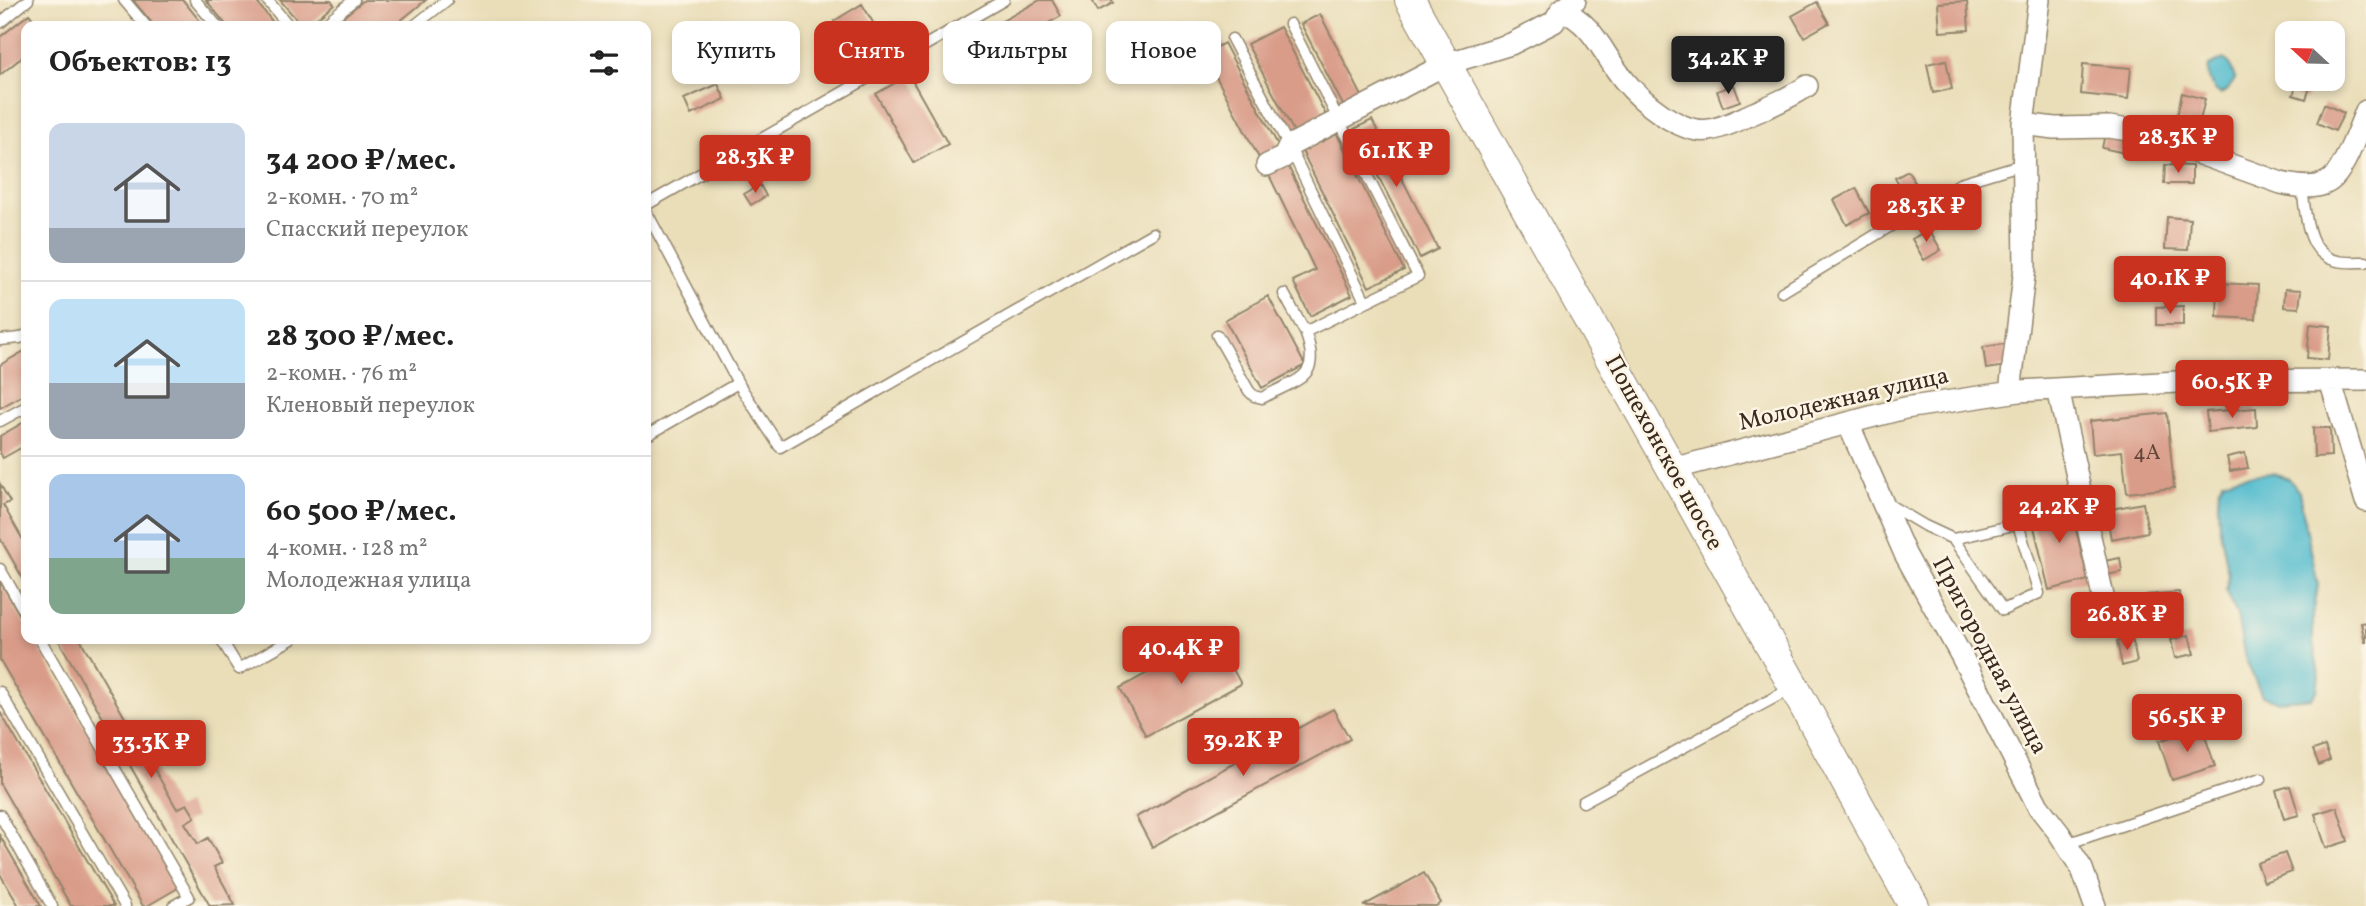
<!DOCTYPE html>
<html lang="ru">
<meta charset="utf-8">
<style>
body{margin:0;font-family:Vollkorn,serif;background:#f6f6f6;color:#222;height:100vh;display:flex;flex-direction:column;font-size:26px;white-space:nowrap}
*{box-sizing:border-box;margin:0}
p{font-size:23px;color:#767676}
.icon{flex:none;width:38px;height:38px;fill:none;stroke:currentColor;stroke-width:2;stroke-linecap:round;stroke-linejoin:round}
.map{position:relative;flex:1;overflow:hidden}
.sheet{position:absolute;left:21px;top:21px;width:630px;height:623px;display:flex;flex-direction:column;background:#fff;border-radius:14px;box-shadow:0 4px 10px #0003}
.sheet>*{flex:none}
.top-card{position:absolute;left:672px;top:21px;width:665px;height:63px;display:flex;gap:14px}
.needle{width:46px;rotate:292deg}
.tools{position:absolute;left:2275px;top:21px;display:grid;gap:14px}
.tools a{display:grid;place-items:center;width:70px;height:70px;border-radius:14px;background:#fff;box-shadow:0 4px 10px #0003;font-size:35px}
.price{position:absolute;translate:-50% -60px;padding:0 16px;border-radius:7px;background:#c8321e;color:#fff;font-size:23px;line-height:46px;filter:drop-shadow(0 2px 4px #0008)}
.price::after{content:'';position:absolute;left:50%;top:42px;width:21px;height:16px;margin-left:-10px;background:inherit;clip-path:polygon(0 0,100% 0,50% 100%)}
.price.on{background:#222;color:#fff}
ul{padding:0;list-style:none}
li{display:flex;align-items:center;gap:21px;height:175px;padding:0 28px}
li+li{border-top:2px solid #e0e0e0}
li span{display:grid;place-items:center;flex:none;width:196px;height:140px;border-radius:14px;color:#555}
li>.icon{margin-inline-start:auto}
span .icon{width:84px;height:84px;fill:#fffc;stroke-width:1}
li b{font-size:30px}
h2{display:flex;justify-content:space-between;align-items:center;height:84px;padding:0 28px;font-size:30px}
.tag{padding:0 24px;border-radius:14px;background:#fff;box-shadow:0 4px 10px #0003;font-size:24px;line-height:63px}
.tag.on{background:#c8321e;color:#fff}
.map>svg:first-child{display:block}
</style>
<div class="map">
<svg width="2366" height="906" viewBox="0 0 2366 906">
<rect width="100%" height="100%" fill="#fcf5e5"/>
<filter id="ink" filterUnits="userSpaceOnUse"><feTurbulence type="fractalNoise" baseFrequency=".0143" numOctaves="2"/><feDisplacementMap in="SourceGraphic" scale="14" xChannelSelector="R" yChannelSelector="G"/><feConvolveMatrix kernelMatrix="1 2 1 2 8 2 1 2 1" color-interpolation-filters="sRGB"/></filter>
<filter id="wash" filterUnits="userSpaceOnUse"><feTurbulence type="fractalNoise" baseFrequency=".00686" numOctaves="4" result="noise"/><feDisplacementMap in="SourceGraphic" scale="28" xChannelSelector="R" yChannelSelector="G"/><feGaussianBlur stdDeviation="1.57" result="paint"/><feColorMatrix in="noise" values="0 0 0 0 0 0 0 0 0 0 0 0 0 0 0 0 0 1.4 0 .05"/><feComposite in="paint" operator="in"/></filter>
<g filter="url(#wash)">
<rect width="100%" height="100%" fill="#eadeb9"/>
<path fill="#52bccf" stroke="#467376" stroke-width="2" d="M2224 59 2230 64 2235 79 2227 91 2220 94C2210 87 2207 77 2209 66Z
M2274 473 2289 479 2299 492 2318 585 2313 616V642L2319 675 2317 691 2312 698 2278 701 2262 696 2245 658 2237 615 2226 591 2229 575 2219 525 2218 507 2219 489 2223 481 2240 476Z"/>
<g id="blocks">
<path fill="#d99c89" d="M133 0H183L204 26H154Z
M206 0H255L276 26H227Z
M280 0H331L334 4 307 26H302Z
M364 0H426L394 26H332Z
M1040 0H1052L1061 16 971 66 959 45Z
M1092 0H1112L1113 3 1098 11Z
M1967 1 1969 30 1940 32 1938 3Z
M1817 2 1829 23 1804 37 1792 16Z
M862 4 881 36 853 53 834 21Z
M29 14 39 26H26V54L0 75V37Z
M1320 14 1364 100 1345 109 1301 24Z
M1280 27 1326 115 1294 132 1247 44Z
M1224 43 1279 147 1259 158 1204 54Z
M1946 60 1952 89 1933 93 1927 64Z
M2083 64 2131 68 2128 99 2081 94Z
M909 75 948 144 914 163 876 94Z
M2299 79 2312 82 2306 99 2293 95Z
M718 84 725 99 691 115 684 99Z
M1734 85 1740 101 1723 107 1717 91Z
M2182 93 2205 99 2199 125 2176 120Z
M2324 104 2344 113 2335 131 2317 123Z
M1372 120 1438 249 1420 258 1354 129Z
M1337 134 1404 270 1369 287 1302 151Z
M2105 134 2151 144 2148 158 2102 148Z
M1287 164 1352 295 1310 316 1293 281 1315 270 1268 173Z
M2165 165 2192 166V184H2164Z
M1908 171 1916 185 1903 192 1895 178Z
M760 185 766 196 751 205 744 194Z
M1856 188 1869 213 1847 225 1834 200Z
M2167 217 2190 219 2188 250 2165 249Z
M1929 229 1941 250 1924 260 1912 239Z
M2218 283 2258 285 2256 319 2217 317Z
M2285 289 2301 290 2299 308 2284 307Z
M1268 296 1305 365 1262 388 1225 320Z
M2183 306V325H2156V307Z
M2310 324 2331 326 2328 360 2307 358Z
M2005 344 2007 366 1986 369 1983 347Z
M26 350V393L0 408V365Z
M2256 408 2257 427 2208 432 2206 412Z
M2167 413 2174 488 2127 493 2122 451 2093 454 2090 421Z
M26 421V445L3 458 0 453V436Z
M2313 428H2330L2331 456 2314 457Z
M2245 453 2248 468 2230 471 2227 457Z
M0 484 10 502 3 505 26 545V584L0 538Z
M2069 500 2088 580 2049 590 2030 510Z
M2143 503 2148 532 2111 539 2106 510Z
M2120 558 2122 572 2106 575 2104 561Z
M0 581 26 626V639H34L178 888 147 906H143L0 660Z
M2179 592 2182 619 2150 622 2147 595Z
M2366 622V642H2365L2361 623Z
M2189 635 2194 654 2175 658 2171 640Z
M1215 636 1241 684 1146 736 1120 688Z
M2132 638 2137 662 2122 666 2117 641Z
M58 639H80L177 809 187 804 195 817 185 823 198 844 208 838 222 863 214 867 235 905 210 906Z
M1333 709 1350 739 1152 847 1136 817Z
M0 712 114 906H71L0 784Z
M2202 727 2215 766 2172 780 2159 741Z
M2325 746 2330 760 2319 765 2313 750Z
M2290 786 2299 815 2284 819 2276 790Z
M2337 807 2348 841 2326 848 2315 814Z
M0 836 41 906H19L0 874Z
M2285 853 2292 872 2264 882 2257 863Z
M1424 873 1441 903 1436 906H1363Z"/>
</g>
</g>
<g filter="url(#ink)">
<use href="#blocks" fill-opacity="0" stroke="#92846c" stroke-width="2"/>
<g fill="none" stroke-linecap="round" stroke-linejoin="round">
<defs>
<path id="lane" d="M124 0 146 26
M195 0 217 26
M267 0 289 26
M0 23 28 0
M322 26 354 0
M414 26 447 0
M1232 39 1289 146 1365 301
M2302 188C2306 214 2306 255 2338 261 2347 263 2357 262 2366 262
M646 205 1004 0
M646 211 738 383 780 447 1153 233
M1782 292 1963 182 2023 164
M1284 294 1305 332
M1217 335 1249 391 1254 396 1262 398C1298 378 1323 379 1305 332L1418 276 1290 24
M0 340 20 338 26 335
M0 421 26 407
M646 436 738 383
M1886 503 1925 526 1953 539 2018 524 2039 593 2003 610 1953 539
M0 569 26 614
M40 639 189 897 173 906
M221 639 239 669 292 639
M0 692 125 906
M1583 802 1792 688
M0 815 52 906
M2066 844 2261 779"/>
<path id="street" d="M1561 10C1594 23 1603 55 1624 80 1640 100 1681 135 1709 130 1724 128 1740 119 1754 113 1772 105 1790 98 1807 86
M2023 124 2054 128 2109 127 2136 131 2281 183C2298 187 2321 191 2334 177 2346 165 2359 128 2366 111
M1267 165 1284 157 1289 146 1446 64 1511 44 1554 22 1561 10 1575 0
M2330 380 2366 501
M2058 389 2106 610
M2010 392 2025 267 2023 124 2039 0
M1848 423 1905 554 1962 657 2038 806 2059 833 2082 869 2095 906
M1672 469 1905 408 2019 391 2195 381 2366 380"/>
<path id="secondary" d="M1410 0 1794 687 1914 906"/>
</defs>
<use href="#lane" stroke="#92846c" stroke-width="13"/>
<use href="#street" stroke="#92846c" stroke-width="24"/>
<use href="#secondary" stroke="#92846c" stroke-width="32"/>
<use href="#lane" stroke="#fff" stroke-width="10"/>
<use href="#street" stroke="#fff" stroke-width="21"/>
<use href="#secondary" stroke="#fff" stroke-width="30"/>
</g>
</g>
<g text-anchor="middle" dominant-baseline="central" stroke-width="5" stroke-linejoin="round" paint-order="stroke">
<g font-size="21" fill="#624639">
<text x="2147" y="453">4А</text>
</g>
<g font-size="24" fill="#3b2a1e" stroke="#fcf5e5">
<text transform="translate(1844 400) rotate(-13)">Молодежная улица</text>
<text transform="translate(1663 453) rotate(61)">Пошехонское шоссе</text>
<text transform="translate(1989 656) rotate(62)">Пригородная улица</text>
</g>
</g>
</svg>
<div class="tools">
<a><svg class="needle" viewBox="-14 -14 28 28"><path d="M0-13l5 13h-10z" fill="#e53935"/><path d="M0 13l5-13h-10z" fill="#767676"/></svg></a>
</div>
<b class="price on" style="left:1728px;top:96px">34.2K ₽</b>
<b class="price" style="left:2178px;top:175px">28.3K ₽</b>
<b class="price" style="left:1396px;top:189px">61.1K ₽</b>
<b class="price" style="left:755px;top:195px">28.3K ₽</b>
<b class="price" style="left:1926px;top:244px">28.3K ₽</b>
<b class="price" style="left:2170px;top:316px">40.1K ₽</b>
<b class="price" style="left:2232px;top:420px">60.5K ₽</b>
<b class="price" style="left:2059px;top:545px">24.2K ₽</b>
<b class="price" style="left:2127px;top:652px">26.8K ₽</b>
<b class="price" style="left:1181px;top:686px">40.4K ₽</b>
<b class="price" style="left:2187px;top:754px">56.5K ₽</b>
<b class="price" style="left:1243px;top:778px">39.2K ₽</b>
<b class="price" style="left:151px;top:780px">33.3K ₽</b>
<div class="top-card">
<a class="tag">Купить</a>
<a class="tag on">Снять</a>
<a class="tag">Фильтры</a>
<a class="tag">Новое</a>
</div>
<section class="sheet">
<h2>Объектов: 13<svg class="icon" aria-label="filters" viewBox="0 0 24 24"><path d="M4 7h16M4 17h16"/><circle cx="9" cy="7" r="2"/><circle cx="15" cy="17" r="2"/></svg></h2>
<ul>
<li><span style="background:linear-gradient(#c9d6e8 75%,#9aa5b1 0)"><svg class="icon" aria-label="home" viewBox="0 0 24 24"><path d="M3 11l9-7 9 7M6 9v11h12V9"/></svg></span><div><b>34 200 ₽/мес.</b><p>2-комн. · 70 m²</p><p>Спасский переулок</p></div></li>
<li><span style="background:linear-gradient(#bfe0f5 60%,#9aa5b1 0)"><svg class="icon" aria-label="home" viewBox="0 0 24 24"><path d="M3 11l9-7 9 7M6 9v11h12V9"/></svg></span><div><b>28 300 ₽/мес.</b><p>2-комн. · 76 m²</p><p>Кленовый переулок</p></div></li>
<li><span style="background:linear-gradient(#a9c7e8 60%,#7fa58c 0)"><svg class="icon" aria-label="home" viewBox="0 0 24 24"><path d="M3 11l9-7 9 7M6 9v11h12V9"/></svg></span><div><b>60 500 ₽/мес.</b><p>4-комн. · 128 m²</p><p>Молодежная улица</p></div></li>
</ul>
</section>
</div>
